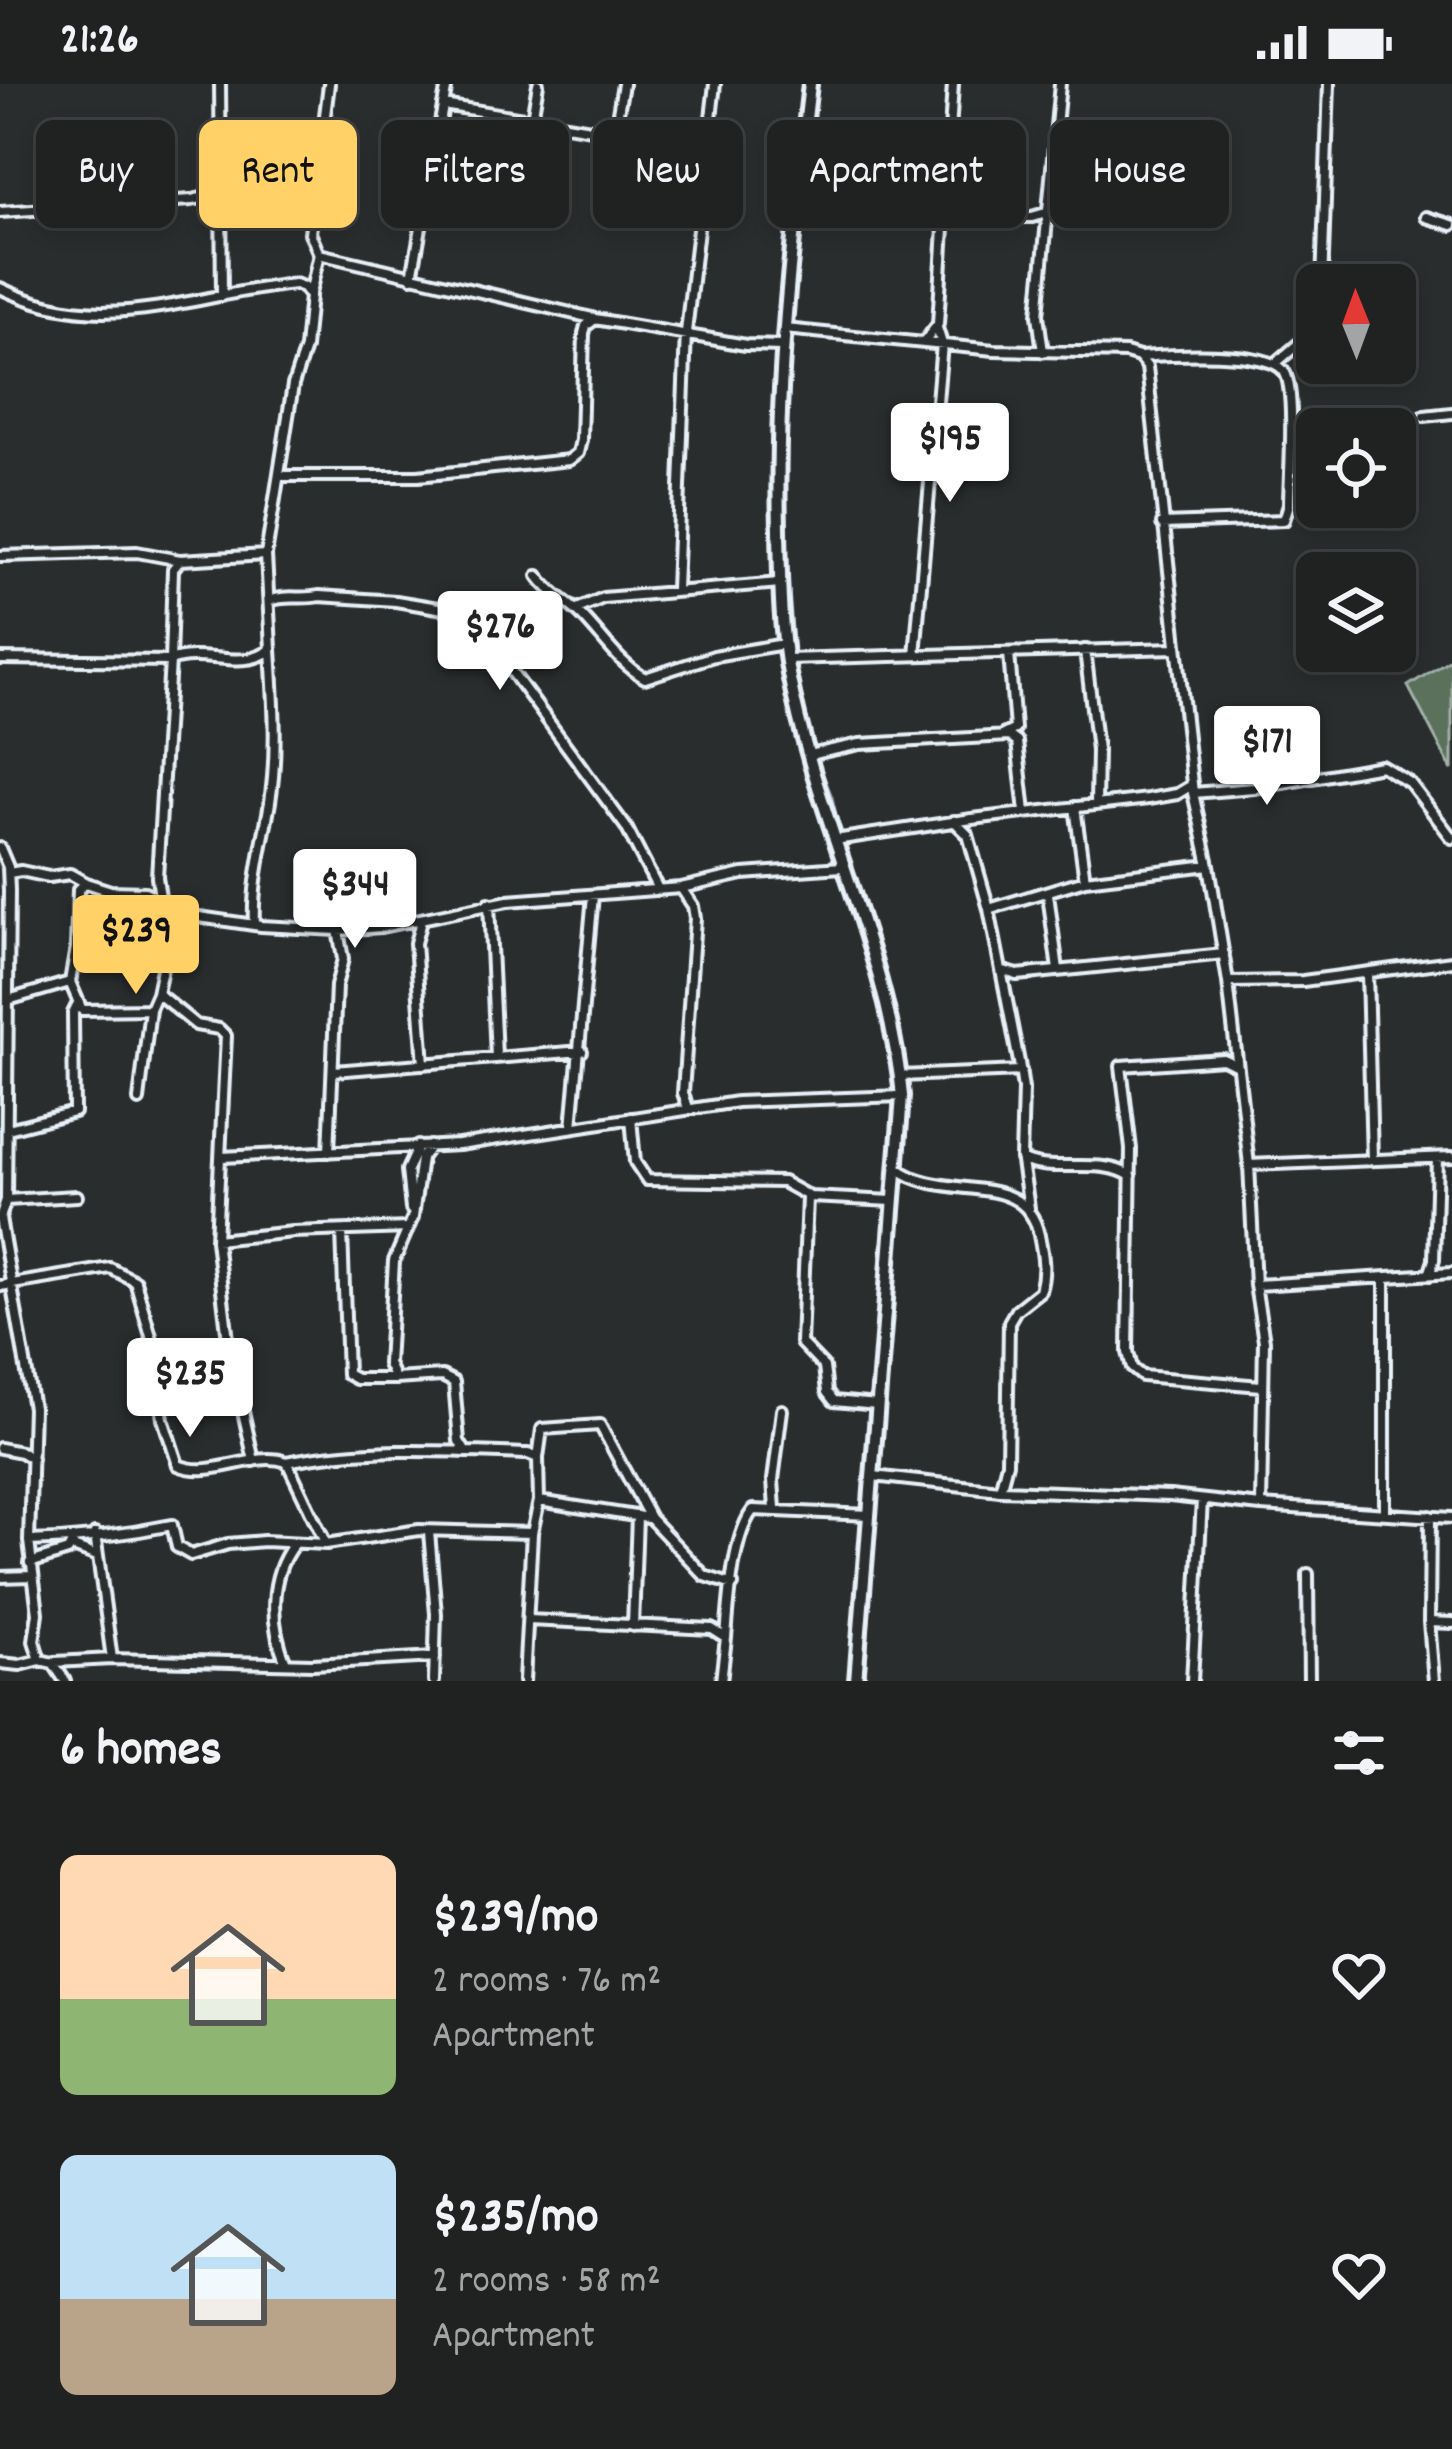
<!DOCTYPE html>
<meta charset="utf-8">
<style>
body{margin:0;font-family:Dekko,sans-serif;background:#2d2f2f;color:#f1f3f6;height:100vh;display:flex;flex-direction:column;font-size:45px;white-space:nowrap}
*{box-sizing:border-box;margin:0}
p{font-size:39px;color:#a2a4a5}
.icon{flex:none;width:66px;height:66px;fill:none;stroke:currentColor;stroke-width:2;stroke-linecap:round;stroke-linejoin:round}
.map{position:relative;height:1597px;overflow:hidden}
.details{display:flex;flex-direction:column;background:#202222;flex:1}
.details>*{flex:none}
.hud{position:absolute;left:36px;top:36px;width:1380px;height:108px;display:flex;gap:24px}
.needle{width:78px;rotate:359deg}
.controls{position:absolute;left:1296px;top:180px;display:grid;gap:24px}
.controls a{display:grid;place-items:center;width:120px;height:120px;border-radius:18px;background:#202222;box-shadow:0 6px 18px #0003,0 0 0 3px #3d3f40;font-size:60px}
.price{position:absolute;translate:-50% -102px;padding:0 27px;border-radius:12px;background:#fff;color:#222;font-size:39px;line-height:78px;filter:drop-shadow(0 3px 6px #0008)}
.price::after{content:'';position:absolute;left:50%;top:72px;width:36px;height:27px;margin-left:-18px;background:inherit;clip-path:polygon(0 0,100% 0,50% 100%)}
.price.on{background:#ffd166;color:#111}
ul{padding:0;list-style:none}
li{display:flex;align-items:center;gap:36px;height:300px;padding:0 60px}
li span{display:grid;place-items:center;flex:none;width:336px;height:240px;border-radius:18px;color:#555}
li>.icon{margin-inline-start:auto}
span .icon{width:144px;height:144px;fill:#fffc;stroke-width:1}
li b{font-size:51px}
h2{display:flex;justify-content:space-between;align-items:center;height:144px;padding:0 60px;font-size:51px}
.pill{padding:0 42px;border-radius:18px;background:#202222;box-shadow:0 6px 18px #0003,0 0 0 3px #3d3f40;font-size:42px;line-height:108px}
.pill.on{background:#ffd166;color:#111}
.status{display:flex;justify-content:space-between;align-items:center;height:84px;padding:0 60px;background:#202222;direction:ltr}
.status svg{height:33px;fill:currentColor}
.map>svg:first-child{display:block}
</style>
<div class="status"><b>21:26</b><svg viewBox="0 0 49 12"><path d="M0 12V9h3v3zM5 12V6h3v6zM10 12V3h3v9zM15 12V0h3v12zM26 1h20v11H26zM47 4h2v5h-2z"/></svg></div>
<div class="map">
<svg width="1452" height="1597" viewBox="0 0 1452 1597">
<rect width="100%" height="100%" fill="#2a2d2e"/>
<filter id="ink" filterUnits="userSpaceOnUse"><feTurbulence type="fractalNoise" baseFrequency=".00833" numOctaves="2"/><feDisplacementMap in="SourceGraphic" scale="24" xChannelSelector="R" yChannelSelector="G"/><feConvolveMatrix kernelMatrix="1 2 1 2 8 2 1 2 1" color-interpolation-filters="sRGB"/></filter>
<g filter="url(#ink)">
<path fill="#5b715c" stroke="#a2b1aa" stroke-width="3" d="M1452 574V686L1408 602Z"/>
<g fill="none" stroke-linecap="round" stroke-linejoin="round">
<path stroke="#8f9eab" stroke-width="3" d="M808 64 815 0
M797 165 803 109
M786 306V468L796 596
M817 675 832 713 845 769
M887 904 907 987
M905 1083 908 997
M884 1310 904 1093
M879 1388 882 1337
M865 1597 878 1397"/>
<defs>
<path id="street" d="M220 0 222 212
M329 0 310 149 319 170 592 234
M443 21 708 64
M532 34 538 0
M620 50 616 40 623 0
M804 65 899 76 932 74 947 66
M800 97 895 119 940 141
M0 128 192 116 211 112 220 102
M942 133H1032L1049 128
M1426 133 1452 141
M412 193 447 0
M1322 201 1329 0
M0 204C105 255 189 210 295 200L303 203 310 212 305 264 293 301 266 471 271 565C245 588 202 564 170 577L157 793 167 860 157 909 196 941 219 945 226 952 216 1156 229 1264 254 1377
M310 210 319 170
M785 245 994 266 1126 269 1139 273 1147 283 1193 709 1209 781 1228 898 1249 1081 1255 1201 1264 1257 1261 1422
M925 257 938 240 953 0
M1043 268 1038 231 1060 0
M1140 273C1167 271 1272 264 1285 289 1296 309 1289 394 1289 420L1284 436 1162 440
M1276 279 1317 244
M1424 332 1452 329
M280 392H418L569 376 578 369 581 356 584 250 586 242 595 235 746 261 782 262
M0 472 137 468 180 476 266 471
M538 492C550 509 567 517 582 532 603 553 618 579 645 594L714 572 784 560
M676 506 686 248 715 0
M269 517C286 510 301 516 319 512L396 517 462 528 512 588 626 743 658 805
M575 526 603 514 780 499
M1085 566 1097 666 1096 721
M915 571 942 260 937 244
M0 575 170 577 173 485 180 476
M786 575 1176 564
M1003 651 1015 645 1009 569
M809 671 860 660 1009 652 1017 658 1025 728
M1193 709 1254 704 1382 682 1410 699 1452 754
M1075 723 1085 796
M954 737 968 751 989 825 1019 978 1023 1005 1021 1075C1052 1091 1101 1072 1131 1092
M835 756 972 735 1148 715 1177 710 1192 701
M0 764 8 783 9 807 6 1116 0 1134 33 1324 29 1457 38 1529 34 1557 40 1576 53 1579 65 1597
M9 789 21 787 49 793 70 790 86 799
M681 804 693 822 695 834 683 1009 688 1024
M1048 810 1058 886
M489 819 496 973
M989 825 1085 796 1209 781
M421 837 415 859 424 980
M254 841C252 799 263 760 270 718 278 667 274 617 271 565
M1004 887 1017 891 1224 870
M1367 889 1372 1076
M70 898 82 926 150 925
M1228 898 1303 897 1452 877
M8 916 70 898 76 864 78 806 86 799 111 807 145 808 192 832 261 842 338 846 381 843 508 817 681 804 743 790 842 783
M1237 982 1223 975 1121 982 1131 1065 1128 1268 1132 1284 1142 1292 1261 1302
M334 987 582 967
M900 992 1021 987
M139 1016 150 925 157 909
M631 1034 635 1078 647 1096 783 1098 810 1113 893 1117
M572 1043 593 811
M8 1045 74 1028 73 929 77 921
M430 1062 421 1074 413 1133 394 1177 388 1280 395 1295 442 1292 454 1298 459 1357 465 1367
M329 1068 336 902 343 875 338 846
M222 1073 459 1061 737 1018 902 1012
M1022 1078 1029 1124
M1249 1081 1452 1073
M897 1084C943 1120 1025 1083 1039 1151 1043 1171 1046 1187 1040 1207L1016 1226 1009 1238 1007 1379 1000 1406
M807 1114 801 1259 824 1283 827 1308 834 1317 878 1321
M6 1116 77 1112
M411 1125 407 1086 418 1062
M342 1147 347 1290 356 1295H393
M216 1156 293 1148 408 1144
M1429 1191 1434 1176 1437 1074
M1385 1194V1429
M1256 1201 1452 1189
M0 1202 110 1184 135 1197 153 1259 163 1335 178 1381C212 1396 253 1366 287 1378L326 1460
M0 1364 21 1368 32 1375
M538 1374 542 1345 600 1341 650 1434 705 1492 733 1501
M287 1378C366 1362 448 1367 528 1370L538 1374 539 1417 532 1449 524 1597
M873 1392 1000 1406 1170 1412 1261 1422 1452 1434
M539 1417 648 1434
M775 1425 773 1396 782 1326
M1430 1432 1429 1538 1434 1597
M429 1448 436 1530 434 1597
M95 1450 112 1575
M29 1457C76 1456 124 1451 172 1441L177 1463 191 1471 228 1460 264 1457 326 1460 419 1446 532 1449
M73 1463 97 1472
M30 1479 68 1467 72 1459
M1308 1490 1309 1597
M0 1493 31 1492
M529 1536 712 1545 726 1554 721 1597
M1429 1538 1452 1539
M633 1542 637 1432
M726 1554C729 1520 732 1453 753 1426L870 1431
M55 1578 112 1575 313 1580 435 1573
M0 1579 20 1581 40 1576
M286 1579C270 1541 268 1493 294 1460
M1192 1597 1202 1416"/>
<path id="secondary" d="M810 0C793 148 775 295 779 445 780 493 780 542 789 590 815 731 889 871 902 1012L856 1597"/>
</defs>
<use href="#street" stroke="#e8f1f8" stroke-width="16"/>
<use href="#secondary" stroke="#e8f1f8" stroke-width="20"/>
<use href="#street" stroke="#2a2d2e" stroke-width="8"/>
<use href="#secondary" stroke="#2a2d2e" stroke-width="10"/>
</g>
</g>
</svg>
<div class="controls">
<a><svg class="needle" viewBox="-14 -14 28 28"><path d="M0-13l5 13h-10z" fill="#e53935"/><path d="M0 13l5-13h-10z" fill="#a2a4a5"/></svg></a>
<a><svg class="icon" aria-label="locate" viewBox="0 0 24 24"><circle cx="12" cy="12" r="6"/><path d="M12 2v4M12 18v4M2 12h4M18 12h4"/></svg></a>
<a><svg class="icon" aria-label="layers" viewBox="0 0 24 24"><path d="M12 4l9 5-9 5-9-5zM3 14l9 5 9-5"/></svg></a>
</div>
<b class="price" style="left:950px;top:421px">$195</b>
<b class="price" style="left:500px;top:609px">$276</b>
<b class="price" style="left:1267px;top:724px">$171</b>
<b class="price" style="left:355px;top:867px">$344</b>
<b class="price on" style="left:136px;top:913px">$239</b>
<b class="price" style="left:190px;top:1356px">$235</b>
<div class="hud">
<a class="pill">Buy</a>
<a class="pill on">Rent</a>
<a class="pill">Filters</a>
<a class="pill">New</a>
<a class="pill">Apartment</a>
<a class="pill">House</a>
</div>
</div>
<section class="details">
<h2>6 homes<svg class="icon" aria-label="filters" viewBox="0 0 24 24"><path d="M4 7h16M4 17h16"/><circle cx="9" cy="7" r="2"/><circle cx="15" cy="17" r="2"/></svg></h2>
<ul>
<li><span style="background:linear-gradient(#ffd9b3 60%,#8fb573 0)"><svg class="icon" aria-label="home" viewBox="0 0 24 24"><path d="M3 11l9-7 9 7M6 9v11h12V9"/></svg></span><div><b>$239/mo</b><p>2 rooms · 76 m²</p><p>Apartment</p></div><svg class="icon" aria-label="heart" viewBox="0 0 24 24"><path d="M12 20l-8-8c-3-5 5-10 8-4 3-6 11-1 8 4z"/></svg></li>
<li><span style="background:linear-gradient(#bfe0f5 60%,#b9a48a 0)"><svg class="icon" aria-label="home" viewBox="0 0 24 24"><path d="M3 11l9-7 9 7M6 9v11h12V9"/></svg></span><div><b>$235/mo</b><p>2 rooms · 58 m²</p><p>Apartment</p></div><svg class="icon" aria-label="heart" viewBox="0 0 24 24"><path d="M12 20l-8-8c-3-5 5-10 8-4 3-6 11-1 8 4z"/></svg></li>
</ul>
</section>
